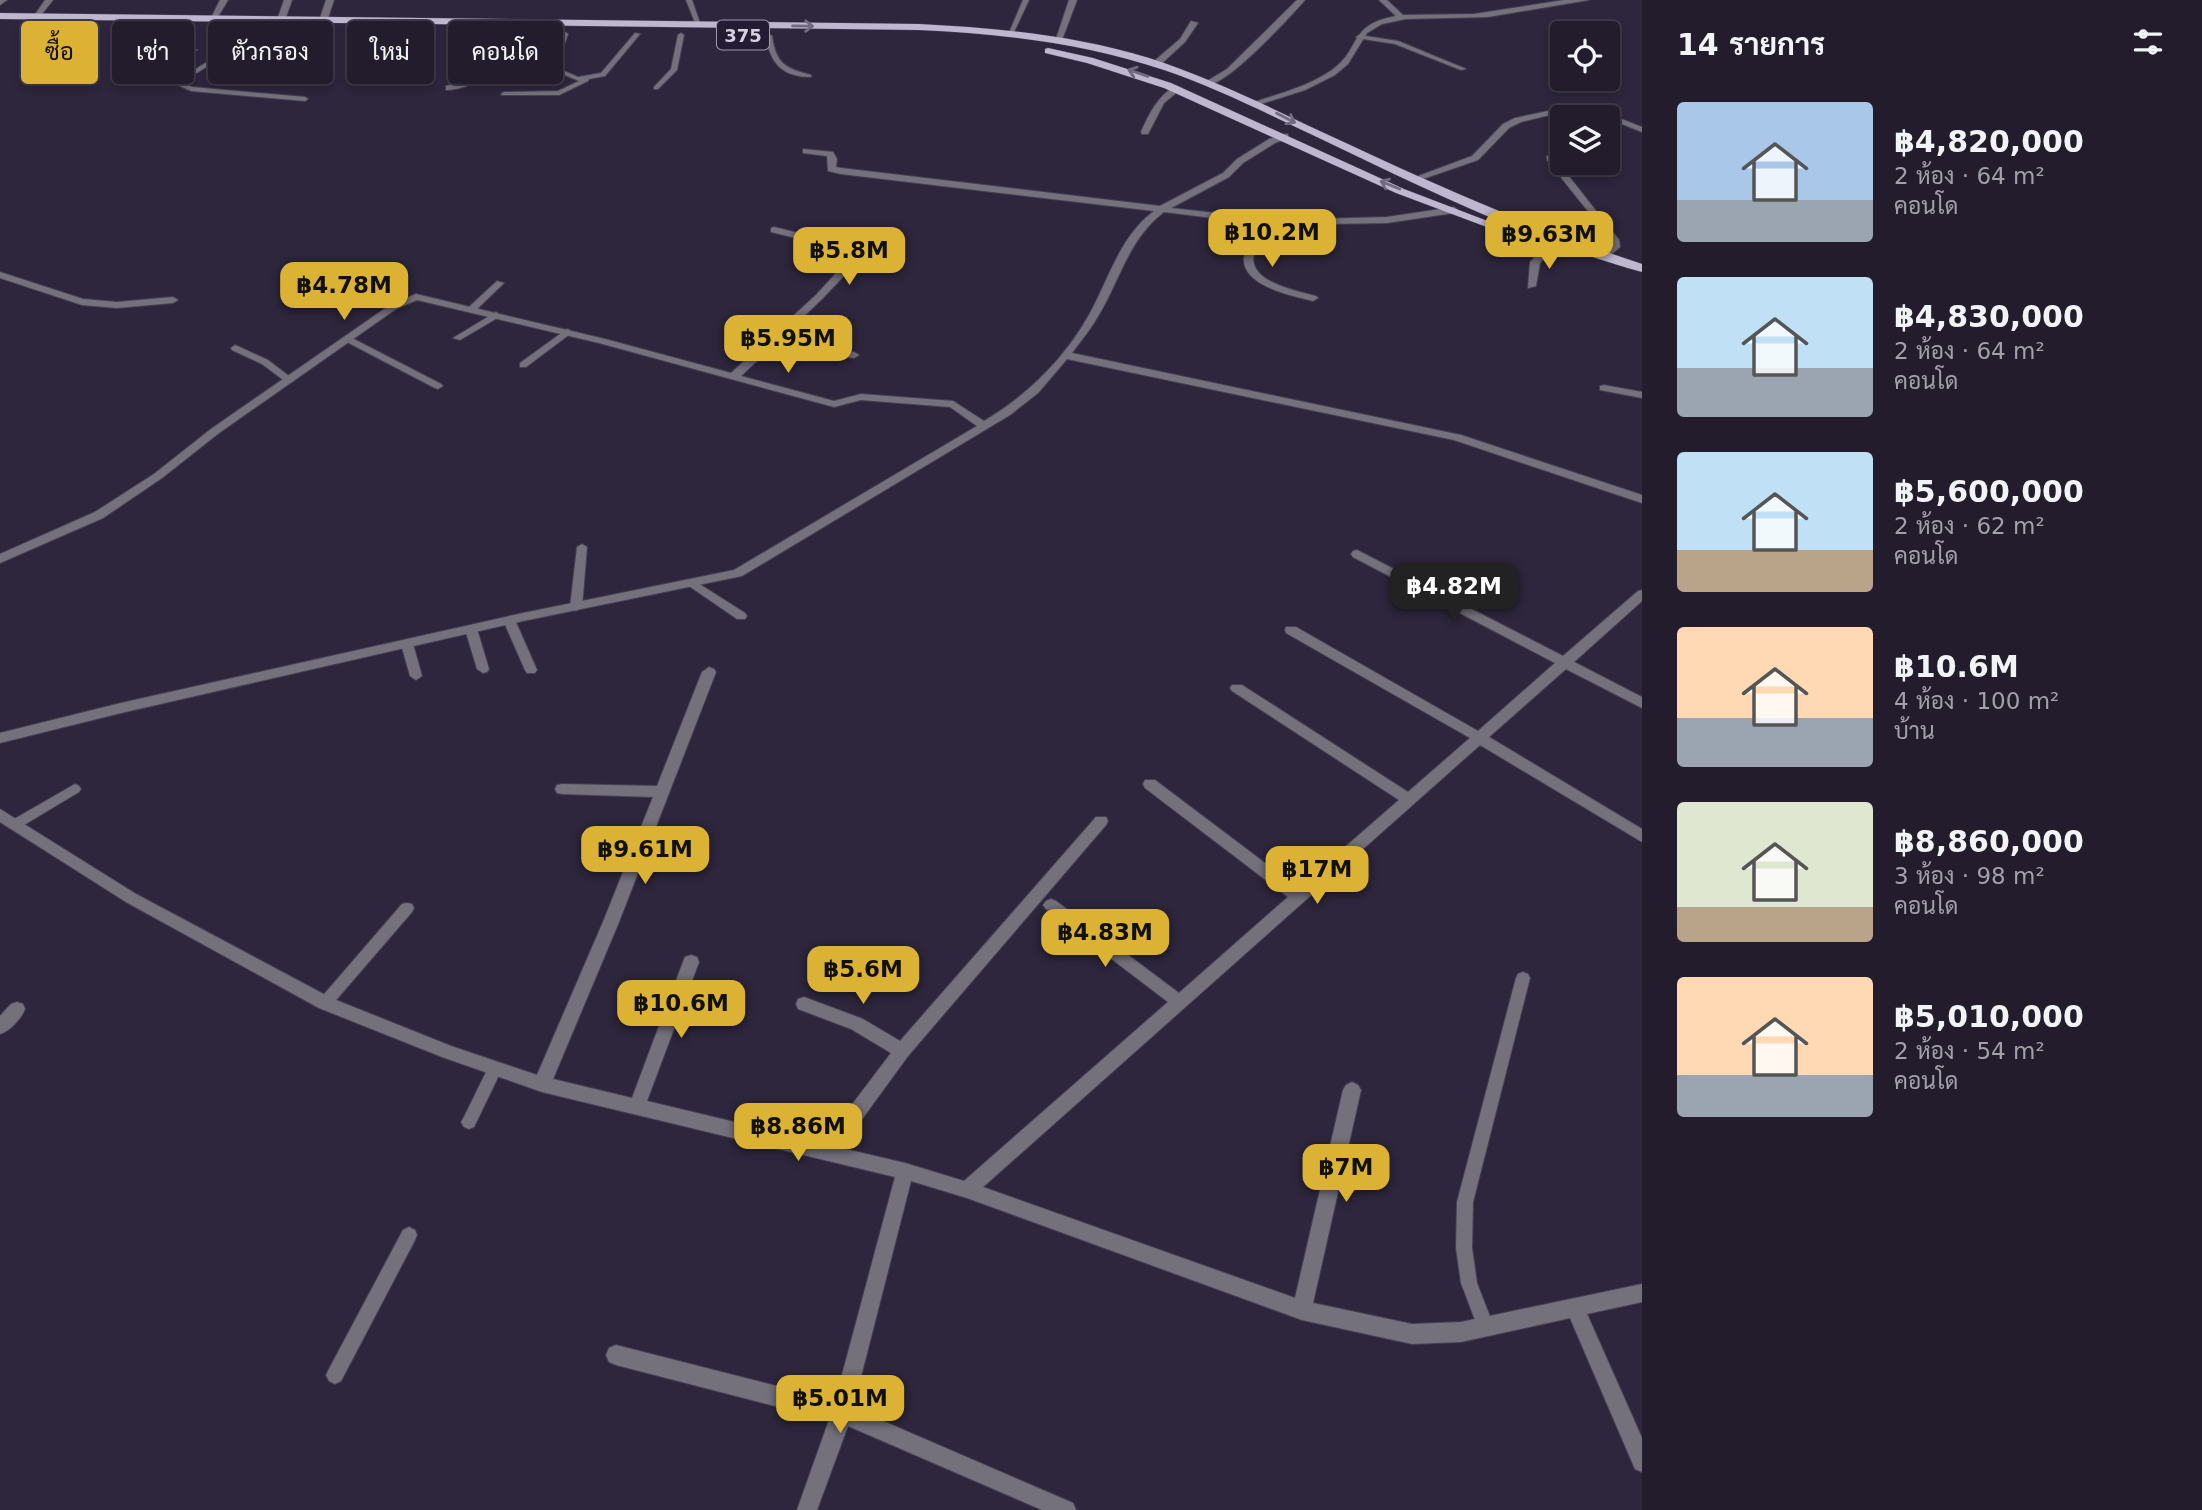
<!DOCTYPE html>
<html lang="th">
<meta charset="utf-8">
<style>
body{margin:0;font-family:"DejaVu Sans",Sarabun,sans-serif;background:#2e2939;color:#f1f3f6;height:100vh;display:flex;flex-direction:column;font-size:26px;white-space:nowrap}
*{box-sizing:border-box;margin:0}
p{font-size:23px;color:#a2a1aa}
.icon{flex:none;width:38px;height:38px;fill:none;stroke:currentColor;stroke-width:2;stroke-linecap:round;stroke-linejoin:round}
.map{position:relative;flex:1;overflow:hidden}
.details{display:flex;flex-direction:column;background:#221c2d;width:560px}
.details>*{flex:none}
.top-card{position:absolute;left:21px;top:21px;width:665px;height:63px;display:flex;gap:14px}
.fabs{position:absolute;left:1550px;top:21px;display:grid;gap:14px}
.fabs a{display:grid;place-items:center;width:70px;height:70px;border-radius:7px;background:#221c2d;box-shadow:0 4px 10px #0003,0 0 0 2px #3f3a49;font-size:35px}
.price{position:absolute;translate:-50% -60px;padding:0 16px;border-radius:14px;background:#dbb233;color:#111;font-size:23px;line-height:46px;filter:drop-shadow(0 2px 4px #0008)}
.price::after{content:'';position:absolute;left:50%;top:42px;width:21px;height:16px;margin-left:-10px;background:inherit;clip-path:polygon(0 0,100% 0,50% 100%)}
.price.active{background:#222;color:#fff}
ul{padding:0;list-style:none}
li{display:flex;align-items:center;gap:21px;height:175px;padding:0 35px}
li span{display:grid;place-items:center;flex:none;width:196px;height:140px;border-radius:7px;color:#555}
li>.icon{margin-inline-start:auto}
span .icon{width:84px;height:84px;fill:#fffc;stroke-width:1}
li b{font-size:30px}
h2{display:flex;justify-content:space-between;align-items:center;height:84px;padding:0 35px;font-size:30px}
.tag{padding:0 24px;border-radius:7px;background:#221c2d;box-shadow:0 4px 10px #0003,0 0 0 2px #3f3a49;font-size:24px;line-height:63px}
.tag.active{background:#dbb233;color:#111}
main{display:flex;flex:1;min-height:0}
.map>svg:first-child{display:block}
</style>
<main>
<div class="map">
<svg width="1642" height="1510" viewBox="0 0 1642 1510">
<rect width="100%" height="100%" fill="#2d263c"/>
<path fill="#514861" d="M129 48H160L147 70 109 69Z
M172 48 199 49 179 70H160Z"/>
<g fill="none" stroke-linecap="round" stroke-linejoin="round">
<defs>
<path id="service" d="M0 0H7L0 5Z
M686 0H692L701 26 696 25Z
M1023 0H1029L1013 34 1008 35Z
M170 29H174L178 33 155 73 160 77 181 78 243 40 268 29 271 31 270 32 247 42 182 82 192 87 305 97 308 99 305 101 191 91 171 82 156 80 148 73 172 33Z
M565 32 568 34 563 49 564 71 578 77 601 73 635 33 640 34 605 76 589 79 588 81 559 95H502L501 94 504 92 558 91 579 81 558 72 557 49 562 34Z
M681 33 684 35 677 70 658 89H654V87L671 69 678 35Z
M769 34 772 36C776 64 785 68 811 75V77C783 77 770 64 766 36Z
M1359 35 1398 41 1466 69 1461 70 1395 44 1357 38 1356 37Z
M1547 156H1553L1619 240 1620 247 1608 257 1601 255 1612 246 1611 240 1547 160Z
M497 281 504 283 475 311H469V307Z
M348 290 396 305 397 307 393 310 345 295V291Z
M496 312 500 315 499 317 460 340 453 338Z
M567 329 570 330V334L526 367H520V363Z
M348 336 441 384 443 386 438 389 435 388 345 341 344 339Z
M767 342 854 352 859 355 854 358 764 347 763 345Z
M235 345 268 360 294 380 292 382H286L262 364 232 350 231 348Z
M582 544 587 547 582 607 576 611 570 607 577 547Z
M693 580 745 613 747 616 745 619H737L689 586 688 584 689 582Z
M509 616 515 620 537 670 535 673H527L525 670 503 620Z
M471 625 477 629 489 669 487 672 483 673 477 669 465 629Z
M407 640 413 644 422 676 416 680 410 676 401 644Z
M75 784 79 786 81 789 79 792 19 828H9L8 825 9 822Z
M407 903 412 904 414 908 412 912 330 1007 325 1009 320 1007 318 1003 320 999 402 904Z
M1523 972 1528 974 1530 978 1473 1202 1472 1248 1477 1283 1494 1327 1492 1333 1486 1335 1480 1333 1461 1283 1456 1248 1457 1202 1516 978 1518 974Z
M495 1062 500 1064 502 1069 474 1127 469 1129 464 1127 461 1122 464 1117 490 1064Z
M409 1227 415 1230 417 1235 415 1240 341 1381 335 1384 329 1381 326 1375 329 1369 403 1230Z"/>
<path id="minor" d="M45 0H53L38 19H32Z
M220 0H228L215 22H209Z
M284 0H292L285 20 281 22 277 20Z
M326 0H334L327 21 323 23 319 21Z
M1069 0H1077L1062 40 1055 42Z
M1297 0H1305C1289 18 1228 85 1207 85V81L1227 69Z
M1379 0H1387L1403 15 1474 14 1564 0H1589L1488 17 1406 19 1382 24 1367 33 1348 64 1335 75 1305 90 1255 106V102C1281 93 1309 86 1332 70 1362 49 1347 25 1396 16Z
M1191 21 1198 23 1185 42 1159 66H1153V62L1180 39Z
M528 31 535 33C513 56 480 90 446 90V86C480 78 503 54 528 31Z
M1175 86 1182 88 1164 103 1148 134H1142L1141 132C1149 114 1157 97 1175 86Z
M1558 109 1598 110 1642 127V132L1597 114 1558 113 1521 122 1509 128 1478 160 1420 180 1413 178 1472 156 1503 124 1515 118Z
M1285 134H1288V138L1275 143 1243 163 1229 177 1171 208 1279 220 1387 217 1454 207 1458 210 1454 213 1387 223 1271 225C1265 234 1257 243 1254 254 1247 282 1297 291 1316 296L1318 298 1313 301C1293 296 1241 286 1244 257 1246 245 1256 234 1262 224L1164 212C1128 239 1120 281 1097 318 1090 330 1080 342 1072 353L1461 435 1642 495V503L1454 440 1067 359 1038 393 1010 415 742 576 523 621 121 713 0 743V733L121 703 523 613 734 570 977 426 950 407 861 400 834 407 599 343 417 300 396 309 219 433 162 478 103 518 0 563V554L95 512 154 474 211 429 390 305 416 294 605 339 731 373 816 295 849 259V253L841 249 771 232V228L774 227 847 245 857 250 859 260 822 299 741 376 834 401 861 394 953 401 984 421C1027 396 1065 358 1089 315 1109 279 1120 236 1154 211L841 174 828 171 827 156 803 153V149L833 152 837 159 836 167 841 168 1160 206 1223 173 1237 159 1269 139Z
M1546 245 1554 247 1540 263 1536 286 1528 288 1530 262Z
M0 272 83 299 117 302 173 297 178 300 173 303 117 308 82 305 0 278Z
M1604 385 1642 392V398L1600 390V386Z
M1357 550 1563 656 1638 591 1642 590V601L1574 662 1642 697V708L1566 669 1489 737 1642 829V842L1480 745 983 1187 1295 1298 1343 1090 1346 1085 1352 1082 1358 1085 1361 1090 1313 1303 1412 1324 1461 1322 1642 1284V1302L1587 1314 1642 1438V1472L1635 1469 1570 1318 1461 1342 1412 1344 1302 1320 967 1198 911 1181 853 1408 1073 1503 1076 1510H1042L848 1426 817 1510H797L829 1420 616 1365 609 1362 606 1355 609 1348 616 1345 835 1401 895 1177 542 1092 442 1057 319 1008 126 902 0 822V809L136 894 331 998 451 1046 537 1075 603 922 653 797 562 794 557 793 555 789 557 785 562 784 657 786 702 672 709 667 714 669 716 672 619 922 553 1079 632 1098 683 962 685 957 691 955 697 957 699 962 647 1101 823 1143 891 1053 851 1029 798 1009 796 1004 798 999 804 997 863 1019 900 1041 1096 817H1106L1108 821 1106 825 908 1056 841 1148 905 1163 964 1181 1168 1002 1046 909 1043 905 1046 901 1051 899 1056 901 1179 993 1288 897 1145 788 1143 784 1145 780H1155L1298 888 1399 800 1232 691 1230 688 1232 685H1242L1408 792 1470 738 1286 633 1285 630 1286 627H1296L1478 731 1555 663 1353 557 1351 554 1353 551Z
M17 1002 23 1004 25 1009C21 1019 10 1031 0 1034V1016L11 1004Z"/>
<path id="primary" d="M0 13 919 24C997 28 1074 35 1149 58 1218 80 1282 114 1348 144 1444 189 1541 231 1642 264V272C1535 243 1419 186 1319 138 1268 114 1217 88 1164 70 1084 43 1003 34 919 30L0 19Z
M1048 48 1093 58 1171 83 1404 189 1545 243 1535 245 1396 193 1164 88 1087 63 1045 53V49Z"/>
</defs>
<use href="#service" stroke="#484156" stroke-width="2"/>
<use href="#minor" stroke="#484156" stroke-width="2"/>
<use href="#primary" stroke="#484156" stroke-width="1"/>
<use href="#service" fill="#74707c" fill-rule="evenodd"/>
<use href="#minor" fill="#74707c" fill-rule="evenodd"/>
<use href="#primary" fill="#beb7cf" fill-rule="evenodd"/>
</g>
<defs><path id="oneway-shaft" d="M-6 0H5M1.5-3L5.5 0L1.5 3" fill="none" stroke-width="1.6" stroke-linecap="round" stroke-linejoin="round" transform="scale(1.75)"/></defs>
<g stroke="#716a80">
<use href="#oneway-shaft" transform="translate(803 26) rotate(1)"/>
<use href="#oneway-shaft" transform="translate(1138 73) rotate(-161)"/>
<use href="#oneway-shaft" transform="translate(1286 118) rotate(27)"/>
<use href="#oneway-shaft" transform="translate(1390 185) rotate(-158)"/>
</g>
<g text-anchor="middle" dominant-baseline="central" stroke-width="7" stroke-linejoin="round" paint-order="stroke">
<rect fill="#241c32" stroke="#9f9aab" stroke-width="2" x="717" y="20.5" width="52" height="29" rx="5"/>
<g font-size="18" font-weight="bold" fill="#d4d0df">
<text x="743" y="35">375</text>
</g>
</g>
</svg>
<div class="fabs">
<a><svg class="icon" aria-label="locate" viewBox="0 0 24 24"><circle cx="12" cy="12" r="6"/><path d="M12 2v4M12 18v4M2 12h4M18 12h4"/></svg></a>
<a><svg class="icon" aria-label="layers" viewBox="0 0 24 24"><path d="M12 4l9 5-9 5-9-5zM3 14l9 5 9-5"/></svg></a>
</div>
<b class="price" style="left:1272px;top:269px">฿10.2M</b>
<b class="price" style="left:1549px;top:271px">฿9.63M</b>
<b class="price" style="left:849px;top:287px">฿5.8M</b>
<b class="price" style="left:344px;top:322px">฿4.78M</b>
<b class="price" style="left:788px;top:375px">฿5.95M</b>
<b class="price active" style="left:1454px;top:623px">฿4.82M</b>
<b class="price" style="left:645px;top:886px">฿9.61M</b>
<b class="price" style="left:1317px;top:906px">฿17M</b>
<b class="price" style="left:1105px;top:969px">฿4.83M</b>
<b class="price" style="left:863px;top:1006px">฿5.6M</b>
<b class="price" style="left:681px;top:1040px">฿10.6M</b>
<b class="price" style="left:798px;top:1163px">฿8.86M</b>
<b class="price" style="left:1346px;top:1204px">฿7M</b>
<b class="price" style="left:840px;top:1435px">฿5.01M</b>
<div class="top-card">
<a class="tag active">ซื้อ</a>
<a class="tag">เช่า</a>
<a class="tag">ตัวกรอง</a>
<a class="tag">ใหม่</a>
<a class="tag">คอนโด</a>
</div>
</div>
<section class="details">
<h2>14 รายการ<svg class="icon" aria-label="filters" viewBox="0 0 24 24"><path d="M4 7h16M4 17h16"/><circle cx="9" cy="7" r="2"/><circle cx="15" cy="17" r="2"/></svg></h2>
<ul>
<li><span style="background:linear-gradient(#a9c7e8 70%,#9aa5b1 0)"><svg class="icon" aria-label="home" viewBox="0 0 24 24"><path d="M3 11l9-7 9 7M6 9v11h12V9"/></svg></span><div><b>฿4,820,000</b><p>2 ห้อง · 64 m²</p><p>คอนโด</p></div></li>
<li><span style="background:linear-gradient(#bfe0f5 65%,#9aa5b1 0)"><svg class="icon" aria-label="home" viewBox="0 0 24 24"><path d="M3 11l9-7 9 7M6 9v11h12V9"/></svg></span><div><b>฿4,830,000</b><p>2 ห้อง · 64 m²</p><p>คอนโด</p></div></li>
<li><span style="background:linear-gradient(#bfe0f5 70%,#b9a48a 0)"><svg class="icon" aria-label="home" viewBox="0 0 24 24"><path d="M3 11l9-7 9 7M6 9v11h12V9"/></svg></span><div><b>฿5,600,000</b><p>2 ห้อง · 62 m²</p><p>คอนโด</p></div></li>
<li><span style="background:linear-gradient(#ffd9b3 65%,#9aa5b1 0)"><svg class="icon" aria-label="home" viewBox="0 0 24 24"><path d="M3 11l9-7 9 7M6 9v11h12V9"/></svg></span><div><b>฿10.6M</b><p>4 ห้อง · 100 m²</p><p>บ้าน</p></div></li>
<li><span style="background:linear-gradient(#dfe7d0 75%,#b9a48a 0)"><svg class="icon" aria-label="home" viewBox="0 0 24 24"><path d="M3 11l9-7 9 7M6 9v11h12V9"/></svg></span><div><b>฿8,860,000</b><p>3 ห้อง · 98 m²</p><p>คอนโด</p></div></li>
<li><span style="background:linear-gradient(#ffd9b3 70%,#9aa5b1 0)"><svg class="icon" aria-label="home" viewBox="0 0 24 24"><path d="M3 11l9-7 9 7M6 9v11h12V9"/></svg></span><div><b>฿5,010,000</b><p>2 ห้อง · 54 m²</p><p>คอนโด</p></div></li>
</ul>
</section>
</main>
